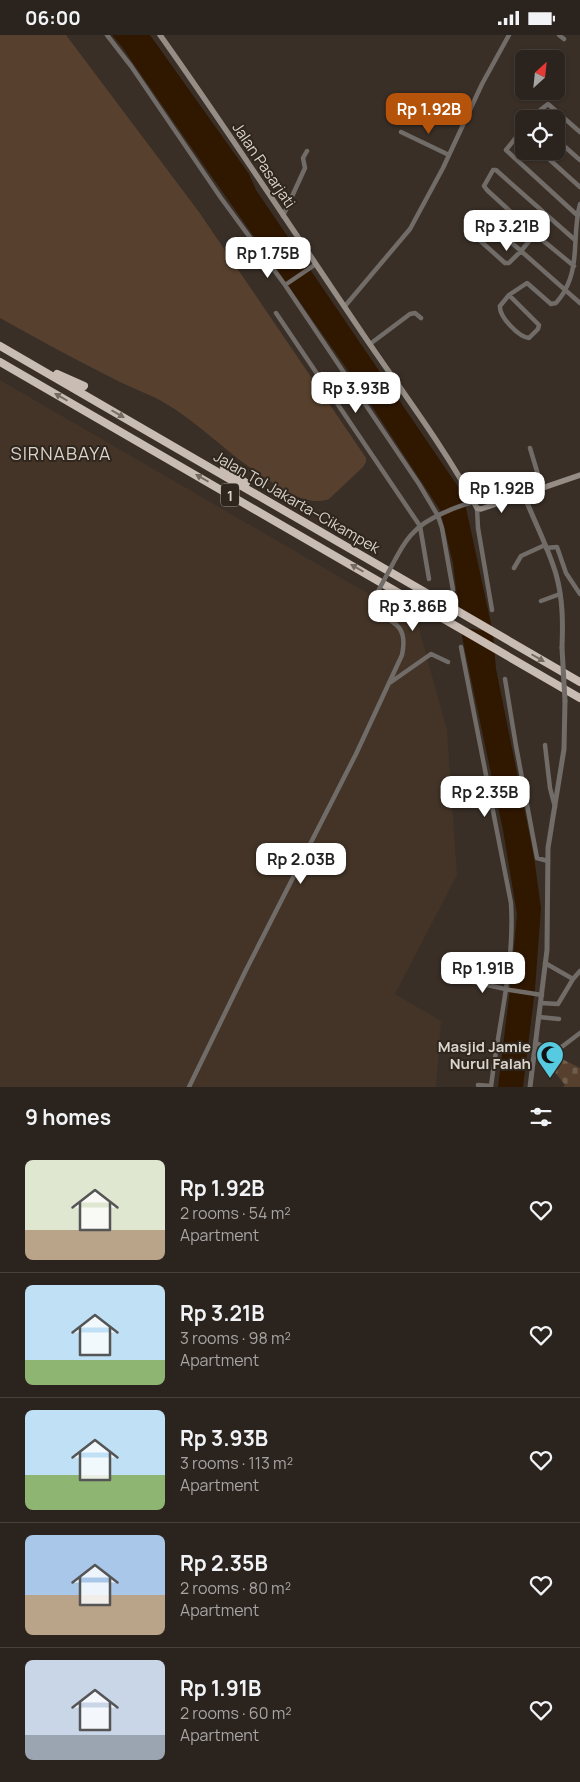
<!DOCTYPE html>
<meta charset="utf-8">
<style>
body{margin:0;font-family:Manrope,sans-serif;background:#332b26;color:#f1f3f6;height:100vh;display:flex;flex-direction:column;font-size:19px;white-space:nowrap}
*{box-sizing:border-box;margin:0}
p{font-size:16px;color:#a6a4a4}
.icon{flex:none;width:28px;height:28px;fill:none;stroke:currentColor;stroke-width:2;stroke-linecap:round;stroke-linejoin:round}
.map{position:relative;height:1052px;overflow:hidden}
.details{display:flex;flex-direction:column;background:#2b231d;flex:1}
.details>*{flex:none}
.needle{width:32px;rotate:27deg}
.buttons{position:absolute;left:515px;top:15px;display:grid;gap:10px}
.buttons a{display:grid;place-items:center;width:50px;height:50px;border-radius:8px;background:#2b231d;box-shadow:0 1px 4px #0004,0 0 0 1px #47403b;font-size:25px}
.price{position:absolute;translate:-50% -42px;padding:0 11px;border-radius:10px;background:#fff;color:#222;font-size:16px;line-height:32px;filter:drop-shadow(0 1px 2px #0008)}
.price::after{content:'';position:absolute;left:50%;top:30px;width:15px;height:11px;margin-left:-8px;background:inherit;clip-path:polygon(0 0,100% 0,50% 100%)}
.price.on{background:#b45309;color:#fff}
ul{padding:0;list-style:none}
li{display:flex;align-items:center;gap:15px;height:125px;padding:0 25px}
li+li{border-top:1px solid #47403b}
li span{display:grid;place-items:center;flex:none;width:140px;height:100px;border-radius:8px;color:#555}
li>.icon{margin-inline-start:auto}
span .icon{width:60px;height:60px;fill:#fffc;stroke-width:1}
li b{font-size:21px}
h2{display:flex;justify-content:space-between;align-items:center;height:60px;padding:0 25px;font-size:21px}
.status{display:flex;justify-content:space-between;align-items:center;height:35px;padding:0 25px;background:#2b231d;direction:ltr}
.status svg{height:14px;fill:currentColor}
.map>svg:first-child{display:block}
</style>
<div class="status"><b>06:00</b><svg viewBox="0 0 49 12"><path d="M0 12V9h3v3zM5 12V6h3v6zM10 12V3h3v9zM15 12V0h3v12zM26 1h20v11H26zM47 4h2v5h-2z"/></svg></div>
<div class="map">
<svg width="580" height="1052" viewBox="0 0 580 1052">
<defs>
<pattern id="cemetery-stones" width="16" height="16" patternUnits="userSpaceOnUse" patternTransform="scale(1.25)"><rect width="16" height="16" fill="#57412e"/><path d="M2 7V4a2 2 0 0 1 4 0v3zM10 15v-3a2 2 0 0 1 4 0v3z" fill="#6f5c4b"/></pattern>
</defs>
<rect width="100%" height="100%" fill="#392f27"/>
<path fill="#433427" d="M0 345 374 562 418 590 447 695 457 840 395 959 441 986 436 1052H0Z"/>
<path fill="#57412e" d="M0 0H66L199 177 366 423V427L363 432 329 464C308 472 284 455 267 444 228 420 196 384 156 363 143 357 130 352 118 346 78 326 39 305 0 283Z"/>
<path fill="url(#cemetery-stones)" d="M560 1023 580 1033V1052H563L565 1050 554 1036Z"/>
<path fill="#301700" d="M112 0H150L249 139 256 155 463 459 493 598 496 634 534 822 541 873 535 954 523 1052H498L511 946 517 879 503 795 460 592 491 597 459 578 453 528 440 475 354 344 198 122 122 12Z"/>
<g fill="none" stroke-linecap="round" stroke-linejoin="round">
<path stroke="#716c68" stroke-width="4.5" d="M107 0 131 31 221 163 285 250 419 449 438 481 442 493 453 555
M559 0 564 4
M533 84 534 80 548 69 580 97
M401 97 449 120
M524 101 520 99 518 100 506 115 577 180
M556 104 580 125
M540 116 580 152
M283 181 305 133 303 123 307 116
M535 199 521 216 479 179H474L467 194 505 228H509L521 216 580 268
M574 231 535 199 487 155 484 151 493 135H496L575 205
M285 250 316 229
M509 260 539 290 538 294 529 303C519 302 499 282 500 271L509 260 527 248 551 269 556 268C559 264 563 260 565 255 580 229 572 197 580 169
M345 271 410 194 443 133 482 49 509 0
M276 278 420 491 429 544
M370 309 410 279 415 278 421 283
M530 413 542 453
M477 473 478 493 492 575
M546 513 557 512 566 538 580 559
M396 523C401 514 406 504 414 497 425 484 457 471 474 467
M514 533 521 521 545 510
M541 566 560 559
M461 612 511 868C515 929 498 991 491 1052
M505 644 516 711 537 823 548 826
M391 647 431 619 448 627
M545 710 550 753 555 772
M573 944 580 936
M465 945 510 955 542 960
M541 968 558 969 573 944 545 928
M539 982 559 984
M536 1008 555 1017 580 998
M478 1050 491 1051
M189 1052 246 935 356 719 402 620C408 592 396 588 374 576V566L377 558"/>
<path stroke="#716c68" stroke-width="5" d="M524 460C534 486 548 512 556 539 563 564 563 588 562 613
M530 1052 547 915 548 813 564 714 565 666"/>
<path stroke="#958d86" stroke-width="5.5" d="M160 0C232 101 299 205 369 308 406 362 446 415 477 473L481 474 580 440"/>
<path stroke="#c9bdb3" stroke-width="8" d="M0 311 580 647
M0 327 580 663
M57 339 84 351
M224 432 246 448"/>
<path stroke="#716c68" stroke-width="4.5" d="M377 558 396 523"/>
<path stroke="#716c68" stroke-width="5" d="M562 613 565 666"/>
</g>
<defs><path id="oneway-solid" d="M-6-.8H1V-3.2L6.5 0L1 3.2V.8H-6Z" transform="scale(1.25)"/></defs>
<g fill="#746a60">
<use href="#oneway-solid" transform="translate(61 362) rotate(-150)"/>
<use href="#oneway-solid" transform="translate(118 379) rotate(30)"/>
<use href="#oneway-solid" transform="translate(202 443) rotate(-150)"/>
<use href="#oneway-solid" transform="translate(357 533) rotate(-150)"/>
<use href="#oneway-solid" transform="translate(538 623) rotate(30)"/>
</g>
<defs>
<symbol id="mosque-pin" viewBox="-11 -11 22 30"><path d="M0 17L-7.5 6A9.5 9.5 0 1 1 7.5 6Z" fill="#55cae0" stroke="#2f261d"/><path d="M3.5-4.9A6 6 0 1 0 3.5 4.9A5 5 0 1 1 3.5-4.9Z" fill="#111"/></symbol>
</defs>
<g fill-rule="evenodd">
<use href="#mosque-pin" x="534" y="1004" width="32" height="43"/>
</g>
<g text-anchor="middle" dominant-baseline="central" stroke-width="4" stroke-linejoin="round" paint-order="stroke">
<rect fill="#2f261d" stroke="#a7a099" stroke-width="1" x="221" y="448.5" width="18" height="23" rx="4"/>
<g font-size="14" font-weight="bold" fill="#dad4ce">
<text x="230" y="460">1</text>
</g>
<g font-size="15" fill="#dad4ce" stroke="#2f261d">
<text transform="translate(264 130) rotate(56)">Jalan Pasarjati</text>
<text transform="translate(297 467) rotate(30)">Jalan Tol Jakarta–Cikampek</text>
</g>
<g font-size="15" font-weight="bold" fill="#dad4ce" stroke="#2f261d" text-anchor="end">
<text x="531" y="1011">Masjid Jamie<tspan x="531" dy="17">Nurul Falah</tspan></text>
</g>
<g font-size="18" letter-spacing="1" fill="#dad4ce" stroke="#2f261d">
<text x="61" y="418">SIRNABAYA</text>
</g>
</g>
</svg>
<div class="buttons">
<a><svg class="needle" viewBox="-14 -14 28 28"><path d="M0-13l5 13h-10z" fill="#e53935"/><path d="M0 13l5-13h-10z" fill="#a6a4a4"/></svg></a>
<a><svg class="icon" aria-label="locate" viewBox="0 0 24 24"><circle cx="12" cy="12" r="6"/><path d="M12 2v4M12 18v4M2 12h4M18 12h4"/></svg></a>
</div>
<b class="price on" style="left:429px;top:100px">Rp 1.92B</b>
<b class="price" style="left:507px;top:217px">Rp 3.21B</b>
<b class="price" style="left:268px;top:244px">Rp 1.75B</b>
<b class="price" style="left:356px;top:379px">Rp 3.93B</b>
<b class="price" style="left:502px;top:479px">Rp 1.92B</b>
<b class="price" style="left:413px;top:597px">Rp 3.86B</b>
<b class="price" style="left:485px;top:783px">Rp 2.35B</b>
<b class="price" style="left:301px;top:850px">Rp 2.03B</b>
<b class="price" style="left:483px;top:959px">Rp 1.91B</b>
</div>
<section class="details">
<h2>9 homes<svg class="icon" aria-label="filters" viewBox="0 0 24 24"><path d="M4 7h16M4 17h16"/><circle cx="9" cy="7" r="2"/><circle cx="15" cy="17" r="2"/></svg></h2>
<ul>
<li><span style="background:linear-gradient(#dfe7d0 70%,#b9a48a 0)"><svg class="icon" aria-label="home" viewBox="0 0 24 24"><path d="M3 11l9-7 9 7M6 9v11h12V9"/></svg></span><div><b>Rp 1.92B</b><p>2 rooms · 54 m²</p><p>Apartment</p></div><svg class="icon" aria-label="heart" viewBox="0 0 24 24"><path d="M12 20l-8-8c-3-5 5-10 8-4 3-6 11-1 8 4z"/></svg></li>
<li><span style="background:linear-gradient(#bfe0f5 75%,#8fb573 0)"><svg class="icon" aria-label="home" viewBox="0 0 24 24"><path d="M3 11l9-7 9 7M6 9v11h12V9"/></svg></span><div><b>Rp 3.21B</b><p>3 rooms · 98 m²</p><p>Apartment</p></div><svg class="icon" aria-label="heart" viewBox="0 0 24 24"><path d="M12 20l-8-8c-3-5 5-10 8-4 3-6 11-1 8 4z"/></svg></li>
<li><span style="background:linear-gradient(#bfe0f5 65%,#8fb573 0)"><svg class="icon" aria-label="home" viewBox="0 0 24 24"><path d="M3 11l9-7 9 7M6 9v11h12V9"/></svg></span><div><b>Rp 3.93B</b><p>3 rooms · 113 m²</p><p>Apartment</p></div><svg class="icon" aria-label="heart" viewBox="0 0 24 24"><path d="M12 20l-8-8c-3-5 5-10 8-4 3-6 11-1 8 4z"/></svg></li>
<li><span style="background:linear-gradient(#a9c7e8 60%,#b9a48a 0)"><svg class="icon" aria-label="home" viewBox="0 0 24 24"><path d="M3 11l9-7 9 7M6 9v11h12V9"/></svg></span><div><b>Rp 2.35B</b><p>2 rooms · 80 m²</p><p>Apartment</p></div><svg class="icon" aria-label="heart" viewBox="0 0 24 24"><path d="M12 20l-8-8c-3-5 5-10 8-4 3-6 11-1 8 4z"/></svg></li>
<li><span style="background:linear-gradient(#c9d6e8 75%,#9aa5b1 0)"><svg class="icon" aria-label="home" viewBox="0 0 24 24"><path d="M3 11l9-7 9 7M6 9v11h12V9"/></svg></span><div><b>Rp 1.91B</b><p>2 rooms · 60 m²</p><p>Apartment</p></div><svg class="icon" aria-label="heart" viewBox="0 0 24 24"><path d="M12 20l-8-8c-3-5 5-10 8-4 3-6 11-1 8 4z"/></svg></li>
</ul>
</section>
